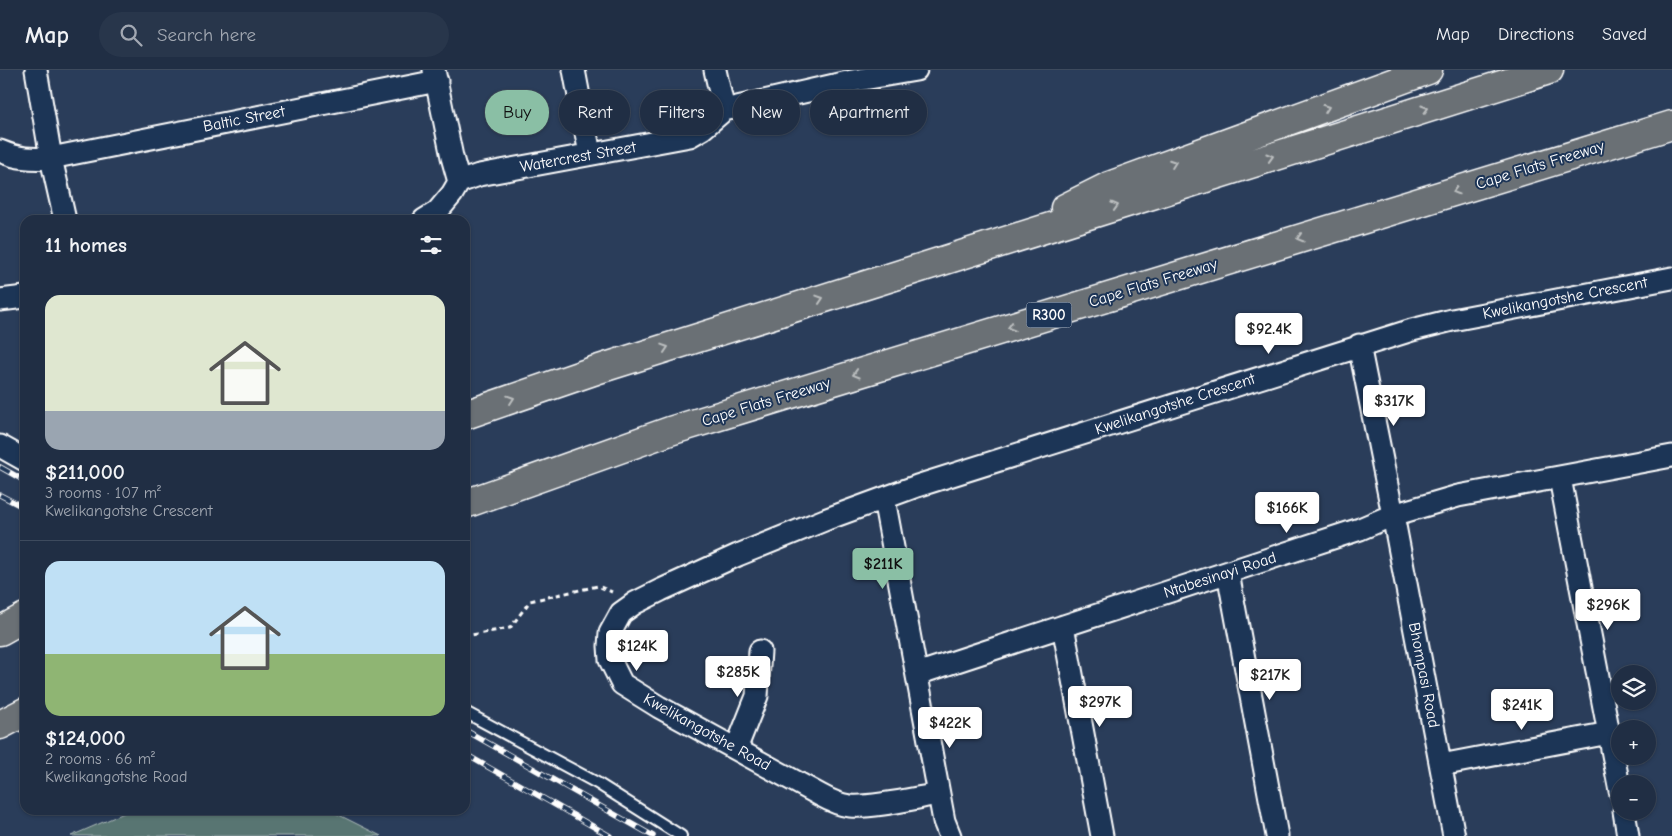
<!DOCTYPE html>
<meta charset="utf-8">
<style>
body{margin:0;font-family:"Comic Neue",sans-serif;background:#28364b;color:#f1f3f6;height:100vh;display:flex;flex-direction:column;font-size:19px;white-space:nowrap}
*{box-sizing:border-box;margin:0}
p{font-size:16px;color:#a2a8b2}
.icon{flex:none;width:28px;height:28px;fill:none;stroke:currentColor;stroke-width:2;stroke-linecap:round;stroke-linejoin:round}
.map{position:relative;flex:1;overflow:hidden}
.drawer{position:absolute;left:20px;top:145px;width:450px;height:600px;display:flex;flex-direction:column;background:#202e44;border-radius:15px;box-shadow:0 1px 4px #0004,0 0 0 1px #3d4a5d}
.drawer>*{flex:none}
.guide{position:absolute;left:485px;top:20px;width:475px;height:45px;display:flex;gap:10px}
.buttons{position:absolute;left:1611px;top:595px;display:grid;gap:10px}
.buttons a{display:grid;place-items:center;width:45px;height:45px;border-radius:50%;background:#202e44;box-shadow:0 1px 4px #0004,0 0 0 1px #3d4a5d;font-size:25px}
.price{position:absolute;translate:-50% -42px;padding:0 11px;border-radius:5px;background:#fff;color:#222;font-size:16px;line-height:32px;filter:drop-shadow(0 1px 2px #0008)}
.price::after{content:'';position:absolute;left:50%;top:30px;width:15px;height:11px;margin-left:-8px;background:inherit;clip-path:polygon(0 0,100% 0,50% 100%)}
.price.selected{background:#8abfa5;color:#111}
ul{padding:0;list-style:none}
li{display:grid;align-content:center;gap:10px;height:265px;padding:0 25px}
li+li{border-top:1px solid #3d4a5d}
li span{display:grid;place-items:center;height:155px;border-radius:15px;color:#555}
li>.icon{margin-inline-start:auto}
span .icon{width:90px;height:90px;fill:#fffc;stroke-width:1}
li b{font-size:21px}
h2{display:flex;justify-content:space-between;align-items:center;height:60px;padding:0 25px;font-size:21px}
.tag{padding:0 18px;border-radius:22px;background:#202e44;box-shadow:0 1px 4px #0004,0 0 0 1px #3d4a5d;font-size:18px;line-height:45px}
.tag.selected{background:#8abfa5;color:#111}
header{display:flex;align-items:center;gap:30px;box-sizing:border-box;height:70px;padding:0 25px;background:#202e44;border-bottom:1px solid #3d4a5d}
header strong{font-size:24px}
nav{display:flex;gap:28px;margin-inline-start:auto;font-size:18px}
.search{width:350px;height:45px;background:#28364b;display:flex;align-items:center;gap:12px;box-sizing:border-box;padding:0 18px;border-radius:28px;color:#a2a8b2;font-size:19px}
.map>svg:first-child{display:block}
</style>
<header>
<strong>Map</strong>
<div class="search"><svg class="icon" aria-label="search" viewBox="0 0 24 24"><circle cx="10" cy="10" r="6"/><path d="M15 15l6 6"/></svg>Search here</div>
<nav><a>Map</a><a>Directions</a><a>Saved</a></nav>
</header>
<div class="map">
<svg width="1672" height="766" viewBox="0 0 1672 766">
<rect width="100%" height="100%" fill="#2a3d5a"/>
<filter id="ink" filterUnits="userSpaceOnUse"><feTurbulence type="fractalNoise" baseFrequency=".02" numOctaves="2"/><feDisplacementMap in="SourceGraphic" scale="10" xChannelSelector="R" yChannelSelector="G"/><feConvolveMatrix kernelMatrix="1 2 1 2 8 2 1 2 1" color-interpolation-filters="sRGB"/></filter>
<g filter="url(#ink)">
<path fill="#587472" stroke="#acbab8" d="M131 740H329L381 766H71Z"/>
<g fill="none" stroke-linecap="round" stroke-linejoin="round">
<defs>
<path id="service" d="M465 642 597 713 681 766"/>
<path id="minor" d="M36 0 51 88 65 150
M434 0 452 87 459 112
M574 0 590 84
M715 0 724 40
M0 81C18 89 32 89 51 88L437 11
M424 150 437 142 452 124 459 112 479 105 690 66 702 59 724 40 852 11 916 0
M0 230 25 227
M1359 275 1393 445 1454 766
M0 376 25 390
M1560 408 1620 721
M884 429 944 751 950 766
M1228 503 1277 766
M1063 556 1102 766
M917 604 1360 459 1393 445 1458 426 1672 386
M736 679 757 626 760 581
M1441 695 1609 663
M939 724C915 728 874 738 850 736 839 735 829 730 820 725L659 637 622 614 610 590 609 576 610 563 621 543 635 533 661 520 738 485 827 449 917 416 1412 260 1452 250 1672 208
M1624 741 1628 766"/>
<path id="motorway" d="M1065 138 1109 116 1428 0
M465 345 596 300 1549 0
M465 434 670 361 1672 55
M0 561 25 547
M0 655 25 642"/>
</defs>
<use href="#service" stroke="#fff" stroke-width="14"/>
<use href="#minor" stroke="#fff" stroke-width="25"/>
<use href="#motorway" stroke="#fff" stroke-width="31"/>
<path stroke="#fff" stroke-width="3" stroke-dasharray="5 4" stroke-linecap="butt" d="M465 568 466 566 510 558 530 531 598 516 612 522"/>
<use href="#service" stroke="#1d3557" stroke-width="10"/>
<use href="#minor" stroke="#1d3557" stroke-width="21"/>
<use href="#motorway" stroke="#6a7074" stroke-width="28"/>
<defs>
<path id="rail" d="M0 397 25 411
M0 425 25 438
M465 660 653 766
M465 684 610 766"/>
</defs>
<use href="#rail" stroke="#fff" stroke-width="5.5"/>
<use href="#rail" stroke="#1d3557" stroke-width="4" stroke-dasharray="11" stroke-linecap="butt"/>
</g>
<defs><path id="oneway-chevron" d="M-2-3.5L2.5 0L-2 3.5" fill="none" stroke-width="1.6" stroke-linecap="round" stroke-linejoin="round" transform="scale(1.25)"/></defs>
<g stroke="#bcbfc0">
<use href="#oneway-chevron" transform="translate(1326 38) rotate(-20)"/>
<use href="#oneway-chevron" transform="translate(1425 39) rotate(-17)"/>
<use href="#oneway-chevron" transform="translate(1270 87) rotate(-17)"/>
<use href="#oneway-chevron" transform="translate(1173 93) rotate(-20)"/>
<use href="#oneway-chevron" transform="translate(1456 121) rotate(163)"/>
<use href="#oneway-chevron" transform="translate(1115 136) rotate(-17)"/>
<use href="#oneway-chevron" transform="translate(1300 168) rotate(163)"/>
<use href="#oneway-chevron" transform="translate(820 229) rotate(-18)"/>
<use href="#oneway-chevron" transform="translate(1011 257) rotate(163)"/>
<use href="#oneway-chevron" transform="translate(665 278) rotate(-18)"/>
<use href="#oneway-chevron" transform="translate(856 304) rotate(163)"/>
<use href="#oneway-chevron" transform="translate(511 329) rotate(-19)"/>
</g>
</g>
<g text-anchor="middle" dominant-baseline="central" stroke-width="4" stroke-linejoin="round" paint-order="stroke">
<rect fill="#1d3557" stroke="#bbc2cd" stroke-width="1" x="1026.5" y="232.5" width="45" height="25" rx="4"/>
<g font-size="15" font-weight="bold" fill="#fff">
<text x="1049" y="245">R300</text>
</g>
<g font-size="16" fill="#fff" stroke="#1d3557">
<text transform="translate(244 49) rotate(-11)">Baltic Street</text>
<text transform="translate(578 87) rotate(-10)">Watercrest Street</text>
<text transform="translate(1540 95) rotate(-17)">Cape Flats Freeway</text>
<text transform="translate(1153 213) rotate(-17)">Cape Flats Freeway</text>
<text transform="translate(1565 228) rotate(-11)">Kwelikangotshe Crescent</text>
<text transform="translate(766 332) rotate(-17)">Cape Flats Freeway</text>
<text transform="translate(1175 334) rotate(-18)">Kwelikangotshe Crescent</text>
<text transform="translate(1220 505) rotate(-18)">Ntabesinayi Road</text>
<text transform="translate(1424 605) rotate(79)">Bhompasi Road</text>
<text transform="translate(707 662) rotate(29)">Kwelikangotshe Road</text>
</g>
</g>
</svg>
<div class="buttons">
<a><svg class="icon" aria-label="layers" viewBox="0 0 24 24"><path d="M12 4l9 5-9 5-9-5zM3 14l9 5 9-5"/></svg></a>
<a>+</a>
<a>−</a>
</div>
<b class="price" style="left:1269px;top:285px">$92.4K</b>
<b class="price" style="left:1394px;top:357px">$317K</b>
<b class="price" style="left:1287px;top:464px">$166K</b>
<b class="price selected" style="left:883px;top:520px">$211K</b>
<b class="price" style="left:1608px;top:561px">$296K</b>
<b class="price" style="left:637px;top:602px">$124K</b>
<b class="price" style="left:738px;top:628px">$285K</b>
<b class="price" style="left:1270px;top:631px">$217K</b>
<b class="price" style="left:1100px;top:658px">$297K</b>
<b class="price" style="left:1522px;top:661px">$241K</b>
<b class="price" style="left:950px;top:679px">$422K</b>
<div class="guide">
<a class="tag selected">Buy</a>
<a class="tag">Rent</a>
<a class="tag">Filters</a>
<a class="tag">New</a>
<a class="tag">Apartment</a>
</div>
<section class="drawer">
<h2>11 homes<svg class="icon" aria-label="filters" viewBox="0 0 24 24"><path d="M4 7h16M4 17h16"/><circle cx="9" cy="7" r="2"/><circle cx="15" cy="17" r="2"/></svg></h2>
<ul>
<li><span style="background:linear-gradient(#dfe7d0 75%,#9aa5b1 0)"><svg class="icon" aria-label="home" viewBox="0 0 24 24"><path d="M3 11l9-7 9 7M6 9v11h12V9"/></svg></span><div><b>$211,000</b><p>3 rooms · 107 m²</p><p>Kwelikangotshe Crescent</p></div></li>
<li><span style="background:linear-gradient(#bfe0f5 60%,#8fb573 0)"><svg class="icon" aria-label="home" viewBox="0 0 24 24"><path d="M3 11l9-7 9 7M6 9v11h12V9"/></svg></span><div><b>$124,000</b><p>2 rooms · 66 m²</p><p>Kwelikangotshe Road</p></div></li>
</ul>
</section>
</div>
